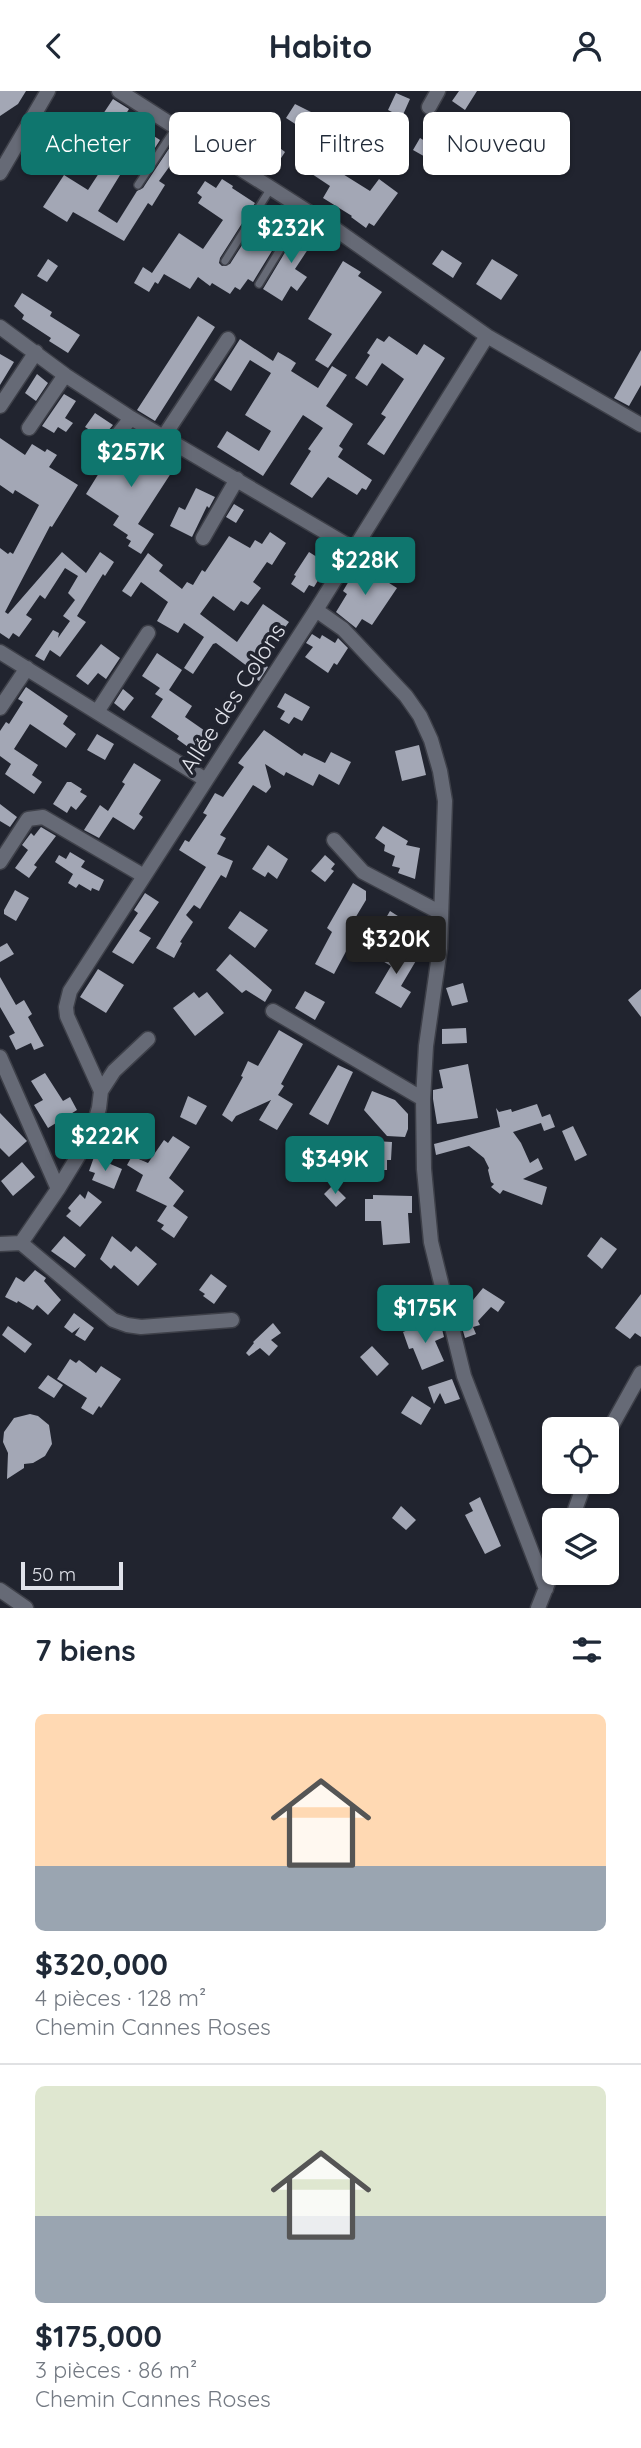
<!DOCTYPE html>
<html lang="fr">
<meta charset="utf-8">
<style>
body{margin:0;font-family:Quicksand,sans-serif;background:#f2f2f3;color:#1f2937;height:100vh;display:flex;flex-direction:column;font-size:26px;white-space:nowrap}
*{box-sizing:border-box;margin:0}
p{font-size:23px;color:#747a83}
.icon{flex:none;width:38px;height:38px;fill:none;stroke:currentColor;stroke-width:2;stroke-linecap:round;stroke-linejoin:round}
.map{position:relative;height:1517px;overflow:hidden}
.side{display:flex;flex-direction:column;background:#fff;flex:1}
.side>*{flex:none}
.hud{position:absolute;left:21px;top:21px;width:600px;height:63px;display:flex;gap:14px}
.buttons{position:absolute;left:542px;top:1326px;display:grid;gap:14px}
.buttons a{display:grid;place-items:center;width:77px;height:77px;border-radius:10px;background:#fff;box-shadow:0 2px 5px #0004;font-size:35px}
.scale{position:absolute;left:21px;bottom:18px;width:102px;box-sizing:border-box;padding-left:7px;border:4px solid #e0e2ea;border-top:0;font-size:19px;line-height:24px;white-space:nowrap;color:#e0e2ea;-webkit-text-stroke:5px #21242f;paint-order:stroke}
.price{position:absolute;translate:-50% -60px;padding:0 16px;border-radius:7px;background:#0f766e;color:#fff;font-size:23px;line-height:46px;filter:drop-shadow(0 2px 4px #0008)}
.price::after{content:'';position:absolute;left:50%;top:42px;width:21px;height:16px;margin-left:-10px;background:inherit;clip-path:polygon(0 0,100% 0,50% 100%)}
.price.current{background:#222;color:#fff}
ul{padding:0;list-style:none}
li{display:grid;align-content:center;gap:14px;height:371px;padding:0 35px}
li+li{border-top:2px solid #e0e1e3}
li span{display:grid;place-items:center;height:217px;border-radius:10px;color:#555}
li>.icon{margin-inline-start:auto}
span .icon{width:126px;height:126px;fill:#fffc;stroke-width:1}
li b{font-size:30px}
h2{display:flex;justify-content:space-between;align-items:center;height:84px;padding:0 35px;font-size:30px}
.chip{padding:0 24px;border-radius:10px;background:#fff;box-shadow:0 2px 5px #0004;font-size:24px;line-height:63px}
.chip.current{background:#0f766e;color:#fff}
header{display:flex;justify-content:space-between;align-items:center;height:91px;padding:0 35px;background:#fff;font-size:32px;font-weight:700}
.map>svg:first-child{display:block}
</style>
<header><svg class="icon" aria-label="back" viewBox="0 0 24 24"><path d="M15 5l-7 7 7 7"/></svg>Habito<svg class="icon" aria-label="person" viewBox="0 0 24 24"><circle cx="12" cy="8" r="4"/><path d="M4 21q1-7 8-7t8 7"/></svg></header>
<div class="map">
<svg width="641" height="1517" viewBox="0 0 641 1517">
<rect width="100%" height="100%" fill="#21242f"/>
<path fill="#a3a7b5" d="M0 0H26L18 13 0 25Z
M459 0H477L465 19 452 10Z
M396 2 410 8 402 26 388 19Z
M113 8 129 18 124 26 160 49 141 79 128 71 98 120 117 132 137 100 143 97 170 56 173 57 175 54 192 65 183 79 172 72 159 90 165 94 152 115 148 112 124 150 73 121 67 131 43 116 64 84 88 99 101 79 95 75 98 70 84 61 105 29 101 26Z
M295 13 313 22 303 38 286 27Z
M373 29 397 46 386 62 362 45Z
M439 38 451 45 436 72 413 59 420 47 430 53Z
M321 41 333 51 321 68 330 75 370 100 379 88 398 102 374 135 369 132 366 137 351 126 352 125 323 107 330 95 306 79 311 72 305 68Z
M272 51 285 61 270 84 256 74Z
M222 88 233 95 232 97 255 112 220 167 219 172 222 175 230 173 265 118 267 119 271 114 292 127 253 191 248 188 240 199 235 196 230 203 212 192 210 195 198 186 190 198 164 183 158 193 155 191 149 201 134 192 143 176 152 182 179 142 203 158 223 129 198 112 202 106 197 102 205 90 216 97Z
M302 133 318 143 295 178 307 186 297 200 291 195 282 210 263 198Z
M442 159 462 172 453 187 432 173Z
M48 168 58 175 47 191 37 185Z
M492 168 518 184 501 209 476 193Z
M343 170 361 181 358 185 382 201 328 277 315 269 332 243 308 228Z
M22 202 52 221 50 225 80 244 68 262 49 250 51 247 22 228 24 224 14 215Z
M198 225 215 236 155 330 137 319Z
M389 245 417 264 424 253 445 267 384 364 367 353 386 326 381 323 404 288 382 272 367 295 355 287 370 264 367 262 377 247 384 251Z
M240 248 273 270 278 261 290 268 296 272 291 280 318 297 332 275 347 284 326 315 353 333 339 355 343 358 338 366 372 389 366 399 362 397 357 404 328 386 312 407 290 393 311 360 308 358 323 337 303 324 263 385 217 356 227 340 259 360 271 340 245 324 271 282 250 269 231 300 214 289Z
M641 259V294L629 315 614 307Z
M0 263 14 271 0 294Z
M37 283 48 292 36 310 25 302Z
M64 303 76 310 65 327 73 332 66 341 58 336 54 342 42 335Z
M95 322 113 334 102 347 85 336Z
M128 346 175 376 138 433 154 443 141 463 128 455 131 450 126 447 128 444 113 434 119 425 86 403 99 382Z
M0 347 25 364 32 353 45 361 47 358 57 364 49 376 78 394 52 436 50 435 5 521 8 523 62 461 86 482 100 461 114 471 105 485 103 483 77 525 86 531 60 566 50 559 44 570 35 565 53 539 59 542 58 547 70 530 63 525 75 509 68 502 78 485 65 477 45 508 40 504 26 524 32 528 19 546 13 542 9 548 0 542V457L8 463 10 461 13 463 39 414 15 399 13 403 0 394Z
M196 397 215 406 209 417 207 415 192 446 170 435 179 416 185 419Z
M234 413 244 419 236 432 226 426Z
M270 441 286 452 272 474 267 471 253 491 261 497 248 514 241 510 234 520 213 505 200 523 237 551 263 513 289 531 280 543 274 539 255 567 268 576 259 590 247 582 251 578 216 552 213 553 193 583 184 577 204 546 184 532 178 542 157 530 168 511 141 491 131 506 122 500 148 462 163 474 159 480 182 498 187 491 193 494 202 479 205 481 229 445 250 457 255 449 262 453Z
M309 461 328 473 314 496 309 494 304 502 291 493 296 485 294 484Z
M359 473 397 497 372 534 362 528 356 537 336 521 347 503 343 500Z
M312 543 320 548 322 544 335 552 338 547 348 557 337 574 334 572 328 582 305 566 313 556 306 552Z
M101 553 120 567 106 588 98 582 88 594 76 585Z
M157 562 182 579 169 599 192 615 185 626 208 642 195 661 177 648 179 645 151 626 163 608 155 603 160 597 142 585Z
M26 596 68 625 63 633 76 643 66 657 30 633 14 658 38 674 32 684 42 691 34 703 5 683 11 673 0 665V640L6 631 9 633 23 611 18 608Z
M123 598 134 607 124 620 114 612Z
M285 602 310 616 302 630 294 626 289 633 280 628 285 620 277 616Z
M264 639 302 665 304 662 325 672 331 661 351 671 339 694 319 683 313 695 286 681 284 685 265 673 271 696 266 702 253 694 220 744 226 747 217 763 233 770 226 787 221 784 200 818 194 814 186 824 193 831 180 851 182 852 174 867 156 857 206 776 179 759 185 749 189 751 207 724 203 722 215 702 223 706 244 676 238 672Z
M97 643 114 653 105 669 87 659Z
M419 654 426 684 402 690 395 660Z
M134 672 161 689 139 723 143 726 134 739 113 726 99 747 84 739 100 714 108 720 125 693 122 691Z
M67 691H71L82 698 80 701 87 705 76 719 71 715 67 722 53 713Z
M0 713 17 726 10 736 0 730Z
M383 735 408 750 406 754 420 757 415 788 398 782 400 777 392 775 395 765 384 760 385 754 375 747Z
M41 736 56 745 34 774 37 776 29 787 15 777 28 759 22 754 31 742 34 745Z
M268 754 288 768 277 788 268 781 265 786 252 778Z
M70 761 85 770 81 776 104 789 99 800 92 797 91 800 79 793 76 797 68 792 73 783 55 771 59 764 66 768Z
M325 764 335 773 331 778 334 780 325 791 311 780Z
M353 792 366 800V809L354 829 363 834 353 852 351 851 334 883 315 873 332 841 327 837Z
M15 799 29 807 16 830 4 823V819Z
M145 802 159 811 139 840 151 847 133 873 112 861 138 822 134 819Z
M240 820 268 839 255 857 228 837Z
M390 820 401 827 395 839 383 832Z
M7 852 14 863 0 871V856Z
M391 852 417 868 401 895 411 901 401 917 375 902 391 875 381 869Z
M230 863 272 899 265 911 246 899 242 902 216 879Z
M98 878 124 894 106 922 80 906Z
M0 886 16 914 24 909 32 923 28 926 44 955 34 959 31 952 16 959 9 945 15 942 0 916Z
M463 892 468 911 452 915 446 897Z
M641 898V926L628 909Z
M305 900 325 911 315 929 295 917Z
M194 901 199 907 207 901 224 922 195 945 173 917Z
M466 937 467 952 442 953V938Z
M279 939 303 953 281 993 284 995 278 1004 293 1013 277 1039 259 1029 271 1009 236 1025 232 1031 222 1024 243 986 241 985 248 970 258 975Z
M468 973 478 1027 437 1033 433 1008V999L443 997 439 979Z
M338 974 353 981 328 1034 309 1023Z
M45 982 63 1010 70 1006 77 1019 48 1037 34 1014 43 1009 31 990Z
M372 1000 395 1009 408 1023V1038L405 1046 387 1045 364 1019Z
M188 1005 207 1015 196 1034 180 1026Z
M537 1013 542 1026 550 1023 555 1036 544 1040 541 1032 513 1041 521 1052 530 1072 538 1067 543 1078 523 1088 547 1096 542 1114 503 1099 500 1103 491 1096 494 1093 491 1091 488 1079 489 1077 484 1067 469 1055 436 1064 434 1053 500 1036 496 1017 499 1021 511 1018 512 1021Z
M0 1022 27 1050 9 1066 0 1057Z
M573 1035 587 1064 575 1070 562 1040Z
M173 1045 190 1056 169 1087 184 1100 173 1115 188 1126 174 1147 161 1138 164 1134 157 1130 167 1115 136 1100 143 1084 127 1074 132 1065 148 1072 164 1049 168 1052Z
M374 1050 392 1051 391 1069H387V1079H373Z
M94 1066 122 1078 114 1098 92 1089 95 1082 89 1080Z
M22 1071 35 1086 13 1105 1 1090Z
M333 1094 346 1107 336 1116 324 1103Z
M88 1100 102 1111 80 1136 66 1125 71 1120 68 1117 80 1103 85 1108Z
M373 1104 412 1105V1122H408L410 1152 383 1154 381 1130H365V1108H373Z
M64 1145 86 1164 75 1177 51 1160Z
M112 1145 131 1161 136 1155 157 1173 138 1195 114 1174 111 1178 100 1168Z
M601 1146 617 1158 602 1178 587 1165Z
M35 1179 46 1187 44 1190 61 1209 48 1224 37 1214 33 1219 18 1210 17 1212 5 1206 16 1186 24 1191Z
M211 1183 227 1195 214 1213 203 1205 205 1203 199 1199Z
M483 1197 505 1211 498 1221 491 1216 478 1230 480 1234 473 1236 476 1243 465 1247 459 1226Z
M641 1203V1246L635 1242 630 1248 615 1237Z
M74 1222 94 1237 85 1250 75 1244 80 1236 72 1242 64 1236Z
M273 1232 281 1242 271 1249 278 1255 269 1265 260 1257 249 1265 246 1262 254 1252 253 1251Z
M441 1234 444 1246 435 1250 444 1270 422 1279 413 1257 409 1258 403 1241 418 1235 421 1242Z
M8 1235 32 1253 25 1262 2 1244Z
M372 1255 389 1273 377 1285 360 1266Z
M70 1268 76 1272 79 1269 96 1282 101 1275 121 1288 101 1317 99 1315 93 1324 81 1317 87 1307 57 1288Z
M48 1284 63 1294 54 1307 38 1297Z
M452 1288 460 1308 445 1313 440 1302 434 1313 428 1296Z
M412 1305 431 1317 421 1334 401 1322Z
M30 1323 38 1325 49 1334 52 1353 45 1365 33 1372 24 1373V1377L7 1388 8 1362 3 1351 4 1341 14 1327Z
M480 1406 501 1455 485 1463 465 1424 473 1420 469 1412Z
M401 1415 416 1429 406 1439 392 1427Z"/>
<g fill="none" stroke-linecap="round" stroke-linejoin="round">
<defs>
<path id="lane" d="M138 94 175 38
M225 170 271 97
M259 193 304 119"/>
<path id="street" d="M119 0 338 140 487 245 641 334
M429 16 438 0
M0 82 48 0
M0 236 65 284 131 327 354 458
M0 315 36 261
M29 337 65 284
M164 345 228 248
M92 376 131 327
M203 447 237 388
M316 519 343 538 406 605 420 625 431 649 440 680 445 710 440 857 426 955 423 1008 424 1078 431 1151 464 1285 546 1498
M0 561 206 689
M0 617 27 577
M97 621 148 542
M334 749 363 781 441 822
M0 771 28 728 43 726 144 785
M273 920 423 1008
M0 966 58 1098
M101 1000 114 980 148 948
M96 1026 144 1061
M21 1152 113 1229 127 1234 141 1236 232 1229
M0 1153 21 1152 58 1098 91 1044 99 1017 101 1000 67 925 66 916 70 900 316 519 487 245
M607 1343 641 1282
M571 1430 585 1391
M0 1499 26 1517
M538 1517 555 1474"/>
</defs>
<use href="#lane" stroke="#3e4049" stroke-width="10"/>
<use href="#street" stroke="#3e4049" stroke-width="17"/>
<use href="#lane" stroke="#666a76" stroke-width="7"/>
<use href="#street" stroke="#666a76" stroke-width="14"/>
</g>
<g text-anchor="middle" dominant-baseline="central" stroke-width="7" stroke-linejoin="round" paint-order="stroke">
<g font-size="23" fill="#e0e2ea" stroke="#21242f">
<text transform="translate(232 607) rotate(-57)">Allée des Colons</text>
</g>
</g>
</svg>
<div class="buttons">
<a><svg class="icon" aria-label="locate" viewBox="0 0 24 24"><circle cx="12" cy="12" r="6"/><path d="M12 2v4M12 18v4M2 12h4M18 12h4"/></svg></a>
<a><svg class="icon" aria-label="layers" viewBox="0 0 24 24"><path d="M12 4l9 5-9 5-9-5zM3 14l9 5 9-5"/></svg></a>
</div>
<div class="scale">50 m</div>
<b class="price" style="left:291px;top:174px">$232K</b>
<b class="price" style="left:131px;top:398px">$257K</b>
<b class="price" style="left:365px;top:506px">$228K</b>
<b class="price current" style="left:396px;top:885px">$320K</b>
<b class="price" style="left:105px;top:1082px">$222K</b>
<b class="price" style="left:335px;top:1105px">$349K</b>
<b class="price" style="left:425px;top:1254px">$175K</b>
<div class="hud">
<a class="chip current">Acheter</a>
<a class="chip">Louer</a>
<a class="chip">Filtres</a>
<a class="chip">Nouveau</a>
</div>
</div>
<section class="side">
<h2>7 biens<svg class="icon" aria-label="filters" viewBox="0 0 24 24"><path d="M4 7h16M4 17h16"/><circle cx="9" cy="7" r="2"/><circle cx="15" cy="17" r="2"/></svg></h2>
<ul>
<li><span style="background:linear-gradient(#ffd9b3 70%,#9aa5b1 0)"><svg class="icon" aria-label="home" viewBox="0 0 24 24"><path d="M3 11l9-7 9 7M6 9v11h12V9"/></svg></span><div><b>$320,000</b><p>4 pièces · 128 m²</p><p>Chemin Cannes Roses</p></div></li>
<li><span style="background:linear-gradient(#dfe7d0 60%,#9aa5b1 0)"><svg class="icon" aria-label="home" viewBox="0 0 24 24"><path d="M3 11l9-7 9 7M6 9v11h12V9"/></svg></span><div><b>$175,000</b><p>3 pièces · 86 m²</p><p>Chemin Cannes Roses</p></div></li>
</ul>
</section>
